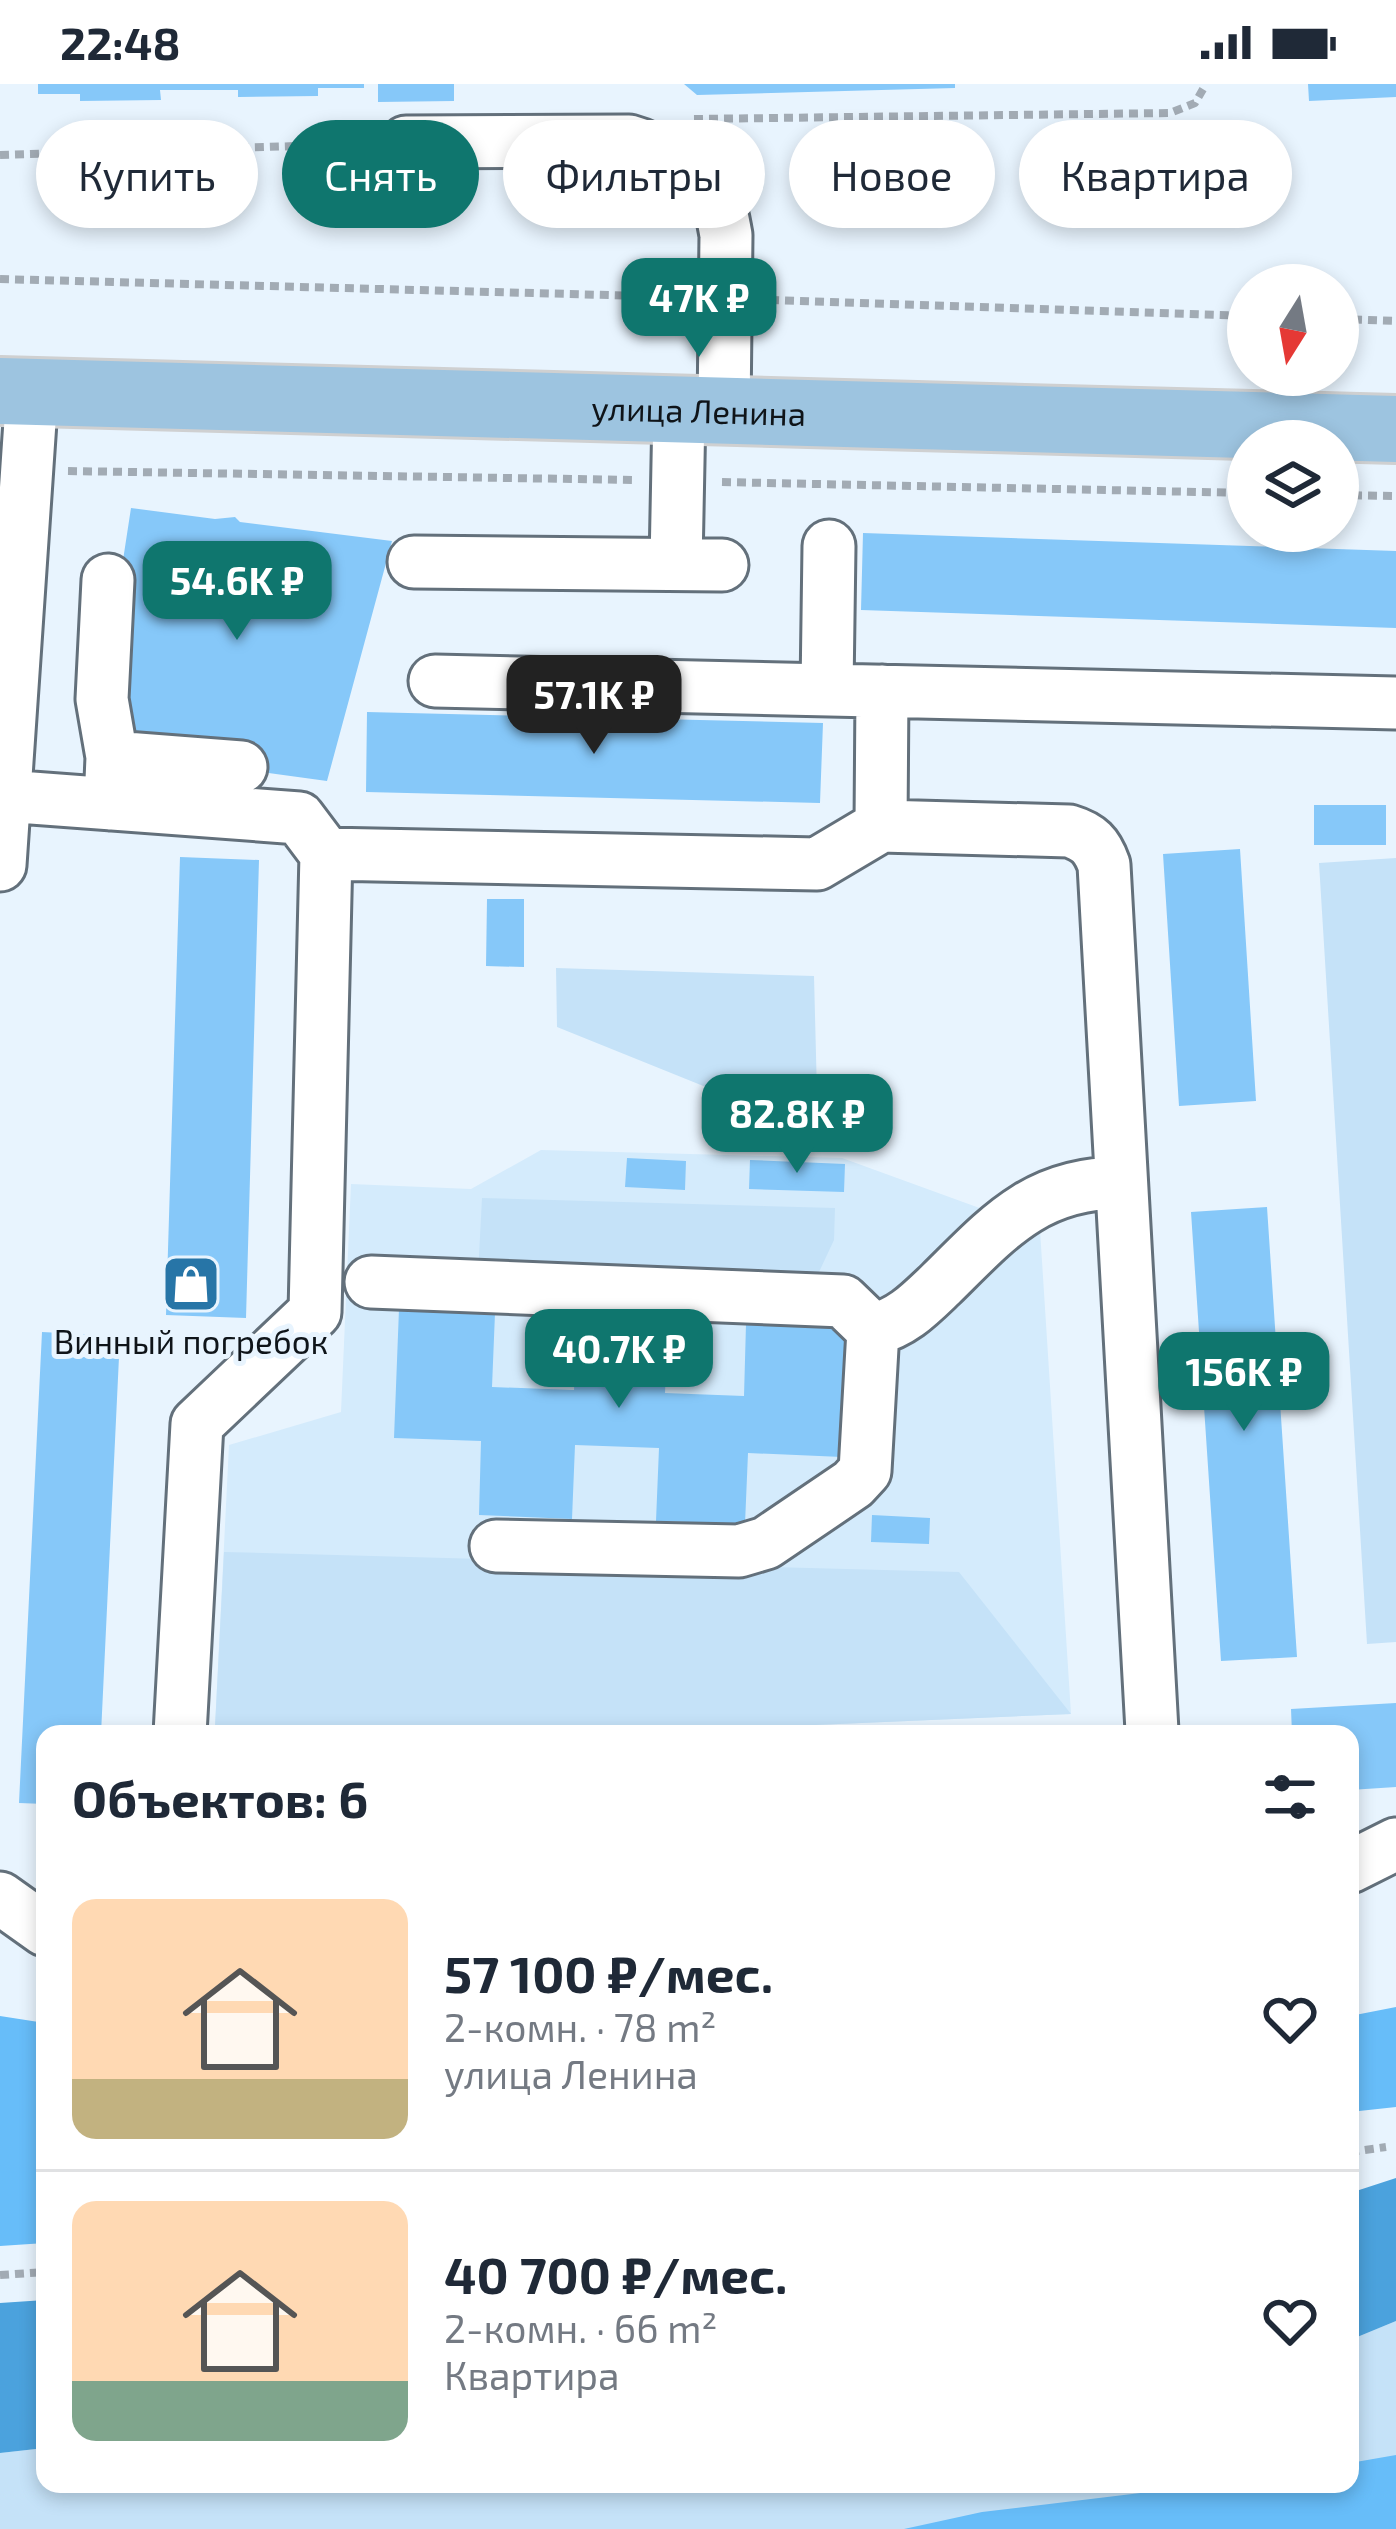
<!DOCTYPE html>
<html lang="ru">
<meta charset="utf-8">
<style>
body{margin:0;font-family:"Exo 2",sans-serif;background:#f6f6f7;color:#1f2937;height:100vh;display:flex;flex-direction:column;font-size:45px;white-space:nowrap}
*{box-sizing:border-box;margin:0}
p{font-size:39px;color:#747a83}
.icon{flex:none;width:66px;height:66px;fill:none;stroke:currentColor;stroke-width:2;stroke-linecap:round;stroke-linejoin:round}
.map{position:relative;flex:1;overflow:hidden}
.details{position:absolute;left:36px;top:1641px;width:1323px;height:768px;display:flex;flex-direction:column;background:#fff;border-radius:24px;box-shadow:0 6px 18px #0003}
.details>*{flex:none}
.top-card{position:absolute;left:36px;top:36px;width:1326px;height:108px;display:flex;gap:24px}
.needle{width:78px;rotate:191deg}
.buttons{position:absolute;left:1227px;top:180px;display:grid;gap:24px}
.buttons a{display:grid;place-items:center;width:132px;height:132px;border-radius:50%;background:#fff;box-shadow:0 6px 18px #0003;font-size:60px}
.price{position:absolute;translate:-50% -102px;padding:0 27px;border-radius:24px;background:#0f766e;color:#fff;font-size:39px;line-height:78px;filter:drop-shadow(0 3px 6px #0008)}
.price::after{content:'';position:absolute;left:50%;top:72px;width:36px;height:27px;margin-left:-18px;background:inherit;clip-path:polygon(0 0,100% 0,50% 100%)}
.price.active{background:#222;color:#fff}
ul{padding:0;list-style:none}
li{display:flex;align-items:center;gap:36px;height:300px;padding:0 36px}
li+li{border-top:3px solid #e0e1e3}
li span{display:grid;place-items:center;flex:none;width:336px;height:240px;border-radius:24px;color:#555}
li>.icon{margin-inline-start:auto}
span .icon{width:144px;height:144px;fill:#fffc;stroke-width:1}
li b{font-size:51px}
h2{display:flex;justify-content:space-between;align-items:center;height:144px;padding:0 36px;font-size:51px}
.pill{padding:0 42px;border-radius:54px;background:#fff;box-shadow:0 6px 18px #0003;font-size:42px;line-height:108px}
.pill.active{background:#0f766e;color:#fff}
.status{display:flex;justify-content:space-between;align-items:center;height:84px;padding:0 60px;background:#fff;direction:ltr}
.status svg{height:33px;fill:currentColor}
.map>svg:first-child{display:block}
</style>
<div class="status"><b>22:48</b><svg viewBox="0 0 49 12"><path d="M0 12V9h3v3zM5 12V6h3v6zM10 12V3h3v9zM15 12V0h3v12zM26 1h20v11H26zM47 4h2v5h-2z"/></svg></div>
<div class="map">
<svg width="1396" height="2445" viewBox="0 0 1396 2445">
<rect width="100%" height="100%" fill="#e8f4fe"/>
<path fill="#d4ebfc" d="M541 1066 842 1074 1040 1146 1071 1630 815 1641 796 1650H381L215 1643 229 1361 341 1328 351 1100 471 1105Z"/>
<path fill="#c5e2f8" d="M1396 774V1558L1367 1560 1319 779Z
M556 884 814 892 817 1010 743 1018 557 943Z
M482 1114 835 1124 834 1156 812 1203 478 1191Z
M224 1468 959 1488 1071 1630 815 1641 796 1650H381L215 1643Z
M1396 2237V2445H0V2369L45 2364V2400H1350V2256Z"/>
<path fill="#67bdf9" d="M1396 1923V2023L1350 2028V1932Z
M0 1932 45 1939V2159L0 2162Z
M1396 2371V2445H904L982 2428 1215 2400H1350V2379Z"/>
<path fill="#4ba2dd" d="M1396 2094V2237L1350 2256V2109Z
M45 2216V2364L0 2369V2219Z"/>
<path fill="#86c8f9" d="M38 0H364V4H318V12L238 13V6H160L161 16 80 17V10H38Z
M378 0H454V17L378 18Z
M684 0H955V4L697 11Z
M1308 0H1396V13L1309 17Z
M131 424 215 435 235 433 240 438 392 457 327 697 94 665Z
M863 449 1396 467V544L861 526Z
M367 628 823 639 820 719 366 708Z
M1314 721H1386V761H1314Z
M1240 765 1256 1017 1179 1022 1163 770Z
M180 773 259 776 246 1234 166 1231Z
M487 815H524V883L486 882Z
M627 1074 686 1077 685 1106 625 1103Z
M750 1076 845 1080 844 1108 749 1105Z
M1267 1123 1297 1573 1221 1577 1191 1128Z
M399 1225 495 1229 492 1303 574 1306 577 1232 668 1235 665 1309 744 1312 746 1240 846 1244 842 1373 748 1369 745 1440 656 1437 659 1364 575 1361 572 1435 479 1431 481 1357 394 1354Z
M42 1248 120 1252 101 1650H45V1720L19 1719Z
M872 1431 930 1434 929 1460 871 1458Z
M1396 1619V1703L1350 1706V1650H1292L1291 1625Z"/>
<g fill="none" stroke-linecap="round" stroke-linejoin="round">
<defs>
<path id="minor" d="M406 58 629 57C659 65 703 94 719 122 723 131 724 141 726 151L724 328
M414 478 722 481
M676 480 679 327
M108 496 102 615 112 673 110 720
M435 597 1396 619
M827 605 829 462
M112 673 241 683
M5 712 299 734 326 770 817 780 881 742 1069 747C1089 753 1097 761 1104 781L1152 1647
M881 742 882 607
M0 781 32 308
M371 1198 843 1217 873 1246C903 1238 919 1221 941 1200 997 1145 1035 1099 1120 1099
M496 1462 739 1467 766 1459 853 1400 865 1387 873 1246
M180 1650 197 1340 315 1228 326 770
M1350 1783 1396 1760
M0 1814 45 1846"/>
<g id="major">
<path id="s1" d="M0 307 1396 345"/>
</g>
</defs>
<use href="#minor" stroke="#63707b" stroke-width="57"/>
<use href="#major" stroke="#cfd0d1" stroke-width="72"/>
<path stroke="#a2abb4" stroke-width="8" stroke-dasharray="9 6" stroke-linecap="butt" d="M694 35 1170 29 1195 19 1206 0
M0 71 364 60
M0 195 683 213
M770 216 1248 232
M1338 235 1396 237
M68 387 635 396
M722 398 1248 409
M1338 411 1396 412
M1350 2068 1386 2063
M0 2191 45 2188"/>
<use href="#minor" stroke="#fff" stroke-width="51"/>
<use href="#major" stroke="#9dc4e0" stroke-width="66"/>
</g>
<defs>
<symbol id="shop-square" viewBox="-11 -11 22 22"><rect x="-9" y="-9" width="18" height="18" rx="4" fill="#2775a7" stroke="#e8f4fe"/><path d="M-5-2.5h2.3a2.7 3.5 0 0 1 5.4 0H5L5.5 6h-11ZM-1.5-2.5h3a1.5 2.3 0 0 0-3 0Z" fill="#fff"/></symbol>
</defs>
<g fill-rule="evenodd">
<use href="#shop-square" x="158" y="1167" width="66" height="66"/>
</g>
<g text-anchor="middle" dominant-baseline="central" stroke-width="10" stroke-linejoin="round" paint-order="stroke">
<g font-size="33" fill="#0f1419" stroke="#e8f4fe">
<text stroke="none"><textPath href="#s1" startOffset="699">улица Ленина</textPath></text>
</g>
<g font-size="33" fill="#0f1419" stroke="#e8f4fe">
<text x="191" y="1257">Винный погребок</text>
</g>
</g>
</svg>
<div class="buttons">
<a><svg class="needle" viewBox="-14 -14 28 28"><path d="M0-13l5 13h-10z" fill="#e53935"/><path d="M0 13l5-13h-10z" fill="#747a83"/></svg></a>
<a><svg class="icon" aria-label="layers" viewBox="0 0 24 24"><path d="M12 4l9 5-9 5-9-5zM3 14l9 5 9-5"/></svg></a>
</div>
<b class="price" style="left:699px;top:276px">47K ₽</b>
<b class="price" style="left:237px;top:559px">54.6K ₽</b>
<b class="price active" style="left:594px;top:673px">57.1K ₽</b>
<b class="price" style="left:797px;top:1092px">82.8K ₽</b>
<b class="price" style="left:619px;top:1327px">40.7K ₽</b>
<b class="price" style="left:1244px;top:1350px">156K ₽</b>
<div class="top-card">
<a class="pill">Купить</a>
<a class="pill active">Снять</a>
<a class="pill">Фильтры</a>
<a class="pill">Новое</a>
<a class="pill">Квартира</a>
</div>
<section class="details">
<h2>Объектов: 6<svg class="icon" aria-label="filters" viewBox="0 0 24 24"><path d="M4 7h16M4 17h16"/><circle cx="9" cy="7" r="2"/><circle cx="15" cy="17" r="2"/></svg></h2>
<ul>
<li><span style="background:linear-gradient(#ffd9b3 75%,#c2b280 0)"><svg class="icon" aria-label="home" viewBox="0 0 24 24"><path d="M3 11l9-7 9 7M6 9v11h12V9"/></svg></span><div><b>57 100 ₽/мес.</b><p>2-комн. · 78 m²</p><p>улица Ленина</p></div><svg class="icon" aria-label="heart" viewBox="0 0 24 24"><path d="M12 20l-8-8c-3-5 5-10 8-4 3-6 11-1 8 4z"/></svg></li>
<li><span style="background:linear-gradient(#ffd9b3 75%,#7fa58c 0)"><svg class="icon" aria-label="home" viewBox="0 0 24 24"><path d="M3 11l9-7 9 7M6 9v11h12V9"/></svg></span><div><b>40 700 ₽/мес.</b><p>2-комн. · 66 m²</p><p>Квартира</p></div><svg class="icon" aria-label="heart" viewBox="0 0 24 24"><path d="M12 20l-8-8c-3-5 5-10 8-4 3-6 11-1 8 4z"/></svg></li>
</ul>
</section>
</div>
